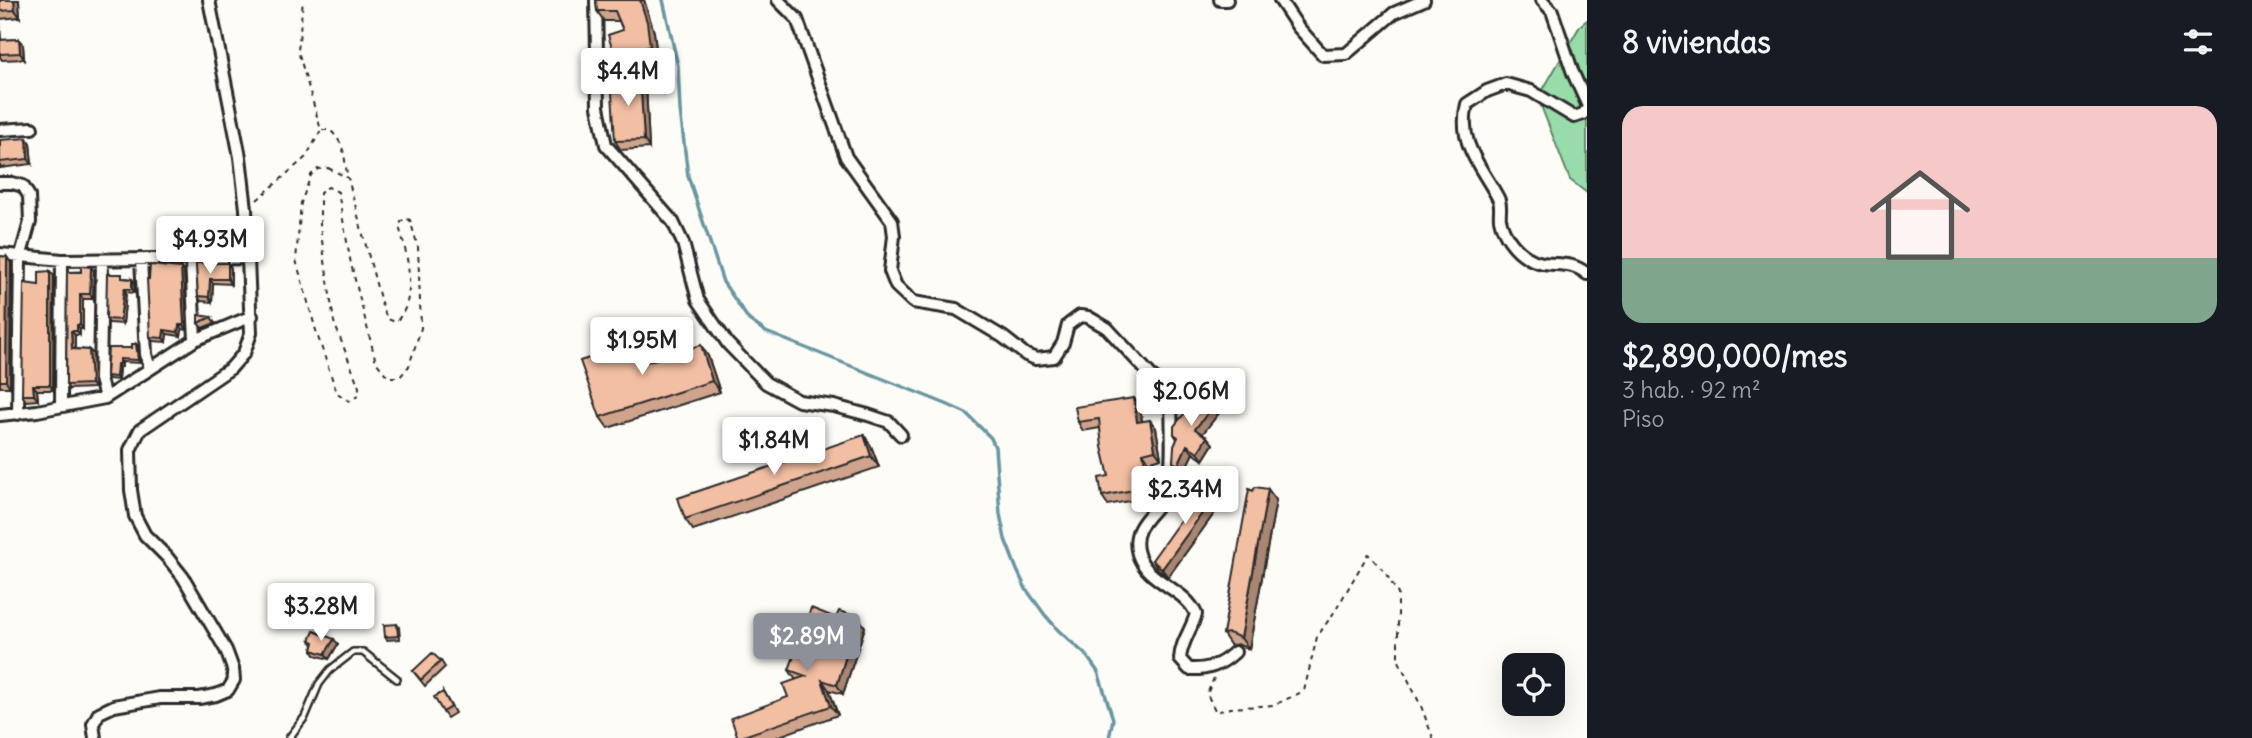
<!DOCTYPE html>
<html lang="es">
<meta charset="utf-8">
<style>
body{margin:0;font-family:Delius,sans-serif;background:#242831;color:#f1f3f6;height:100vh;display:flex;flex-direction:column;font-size:26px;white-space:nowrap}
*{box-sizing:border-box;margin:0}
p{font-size:23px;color:#9ea1a6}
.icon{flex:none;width:38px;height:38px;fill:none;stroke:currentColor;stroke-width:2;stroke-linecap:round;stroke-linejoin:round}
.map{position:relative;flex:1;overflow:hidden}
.details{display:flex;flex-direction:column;background:#171b24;width:665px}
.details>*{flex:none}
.tools{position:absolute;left:1502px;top:653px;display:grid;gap:14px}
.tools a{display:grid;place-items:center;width:63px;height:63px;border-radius:14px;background:#171b24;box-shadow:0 7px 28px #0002;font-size:35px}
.price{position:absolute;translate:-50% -60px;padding:0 16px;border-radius:7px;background:#fff;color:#222;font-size:23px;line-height:46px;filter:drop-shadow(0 2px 4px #0008)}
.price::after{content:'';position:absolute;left:50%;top:42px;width:21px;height:16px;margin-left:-10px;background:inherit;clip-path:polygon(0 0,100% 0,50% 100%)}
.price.selected{background:#8c9099;color:#fff}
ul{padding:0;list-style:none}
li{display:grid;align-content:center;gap:14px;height:371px;padding:0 35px}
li+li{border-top:2px solid #363941}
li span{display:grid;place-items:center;height:217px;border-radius:21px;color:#555}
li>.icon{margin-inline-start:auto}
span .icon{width:126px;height:126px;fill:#fffc;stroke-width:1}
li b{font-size:30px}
h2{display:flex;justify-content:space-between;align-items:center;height:84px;padding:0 35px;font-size:30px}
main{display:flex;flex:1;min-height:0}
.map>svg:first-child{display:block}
</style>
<main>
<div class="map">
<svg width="1587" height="738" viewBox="0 0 1587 738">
<rect width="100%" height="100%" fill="#fdfcf7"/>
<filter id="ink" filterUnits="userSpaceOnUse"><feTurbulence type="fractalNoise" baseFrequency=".0143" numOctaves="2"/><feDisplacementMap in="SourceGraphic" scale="14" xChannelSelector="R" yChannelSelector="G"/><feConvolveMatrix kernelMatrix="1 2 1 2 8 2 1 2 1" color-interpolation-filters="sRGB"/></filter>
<g filter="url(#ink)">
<path fill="#98dca9" stroke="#62846a" stroke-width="2" d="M1587 20V193L1570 180 1538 98 1580 26Z"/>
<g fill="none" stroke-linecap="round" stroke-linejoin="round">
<path stroke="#6896a1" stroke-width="3.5" d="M663 0 678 66 680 110 688 176 723 282 749 320 766 332 946 404 966 413 991 438 995 447 1000 514 1005 539 1017 570 1026 589 1045 615 1059 631 1086 655 1098 672 1113 719 1109 738"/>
<defs>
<path id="lane" d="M289 738 305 717 319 684 330 670 353 652H363L397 679"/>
<path id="street" d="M596 0 598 107 606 145 673 222 683 243 698 300 728 344 766 383 799 401 834 406 868 415 889 422 901 435
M778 0 797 19 846 157 892 221 894 236 890 271 896 286 913 302 956 309 1003 337 1026 355 1036 359 1054 357 1063 343 1068 325 1080 316 1088 317 1107 328 1171 397C1171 421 1174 465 1168 488 1163 510 1128 522 1138 554 1147 583 1185 588 1196 614 1191 631 1181 642 1180 659L1189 669C1208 670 1221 665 1235 652
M1220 0H1227
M1280 0 1298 27 1323 55 1346 54 1394 13 1424 0
M1542 0 1552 11 1573 73 1587 104
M1587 109 1583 114 1574 117 1531 91 1506 84 1487 91 1467 104C1457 144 1482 167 1498 198 1502 205 1499 212 1500 219 1503 234 1514 249 1527 257 1547 270 1567 257 1587 274
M0 130 32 128
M0 183H12L23 186 29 196 30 222 20 258 18 414
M0 254 62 260 248 258
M141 259 146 354 150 369
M191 259 195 340
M102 260 100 379 105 398
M61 405 62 260
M0 415 37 411 105 398 195 340 252 316
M95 738 93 724 99 713 114 706 160 698H199L216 695 228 690 234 680 233 669 226 650 183 577 167 557 145 535 135 516 131 490 130 450 140 430 231 368 244 353 251 333 246 209 240 157 209 0"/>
</defs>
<use href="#lane" stroke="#2b2b2b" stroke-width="10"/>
<use href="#street" stroke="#2b2b2b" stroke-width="16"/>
<path stroke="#2b2b2b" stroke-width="2" stroke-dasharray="5 5" stroke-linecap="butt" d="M322 130H330C347 146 343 157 348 178
M328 168 348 178 383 310 388 319 395 322C418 304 408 255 400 230L401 222 405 218 410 220 418 247 421 328 409 366 400 377H388L376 362 351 264 338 192 328 187 320 193V227L334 322 359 387 358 396 349 401 337 393 317 334 296 260 301 203 311 175 318 169Z
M257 200 306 157 321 130 298 51 303 0
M1214 678 1207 694 1216 712 1231 708 1274 705 1304 691 1317 637 1337 608 1368 554 1385 572 1398 594V659L1421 706 1433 738"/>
<use href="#lane" stroke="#fdfcf7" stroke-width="5"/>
<use href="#street" stroke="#fdfcf7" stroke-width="10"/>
</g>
<path fill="#d0a48c" stroke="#2b2b2b" stroke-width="2" d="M0 0H19L20 17 0 19 1 40H0Z
M596 0H644L654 32 657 57 624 71 616 61 623 30 619 21H604L597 11Z
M19 39 23 45 24 59 2 60 0 57V40Z
M640 76 646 84 649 148 621 150 615 141Z
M0 140 30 143 32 164 0 168Z
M0 256 7 257 11 263 10 387H0Z
M196 263 231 268V284L213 283 212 302 201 301 198 296Z
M94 271 93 299H83V329H80V335H75V349L89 350 93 354 94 388 69 389 66 385 67 272Z
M184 272 187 330 182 329 181 336 167 334 166 342 153 341 150 337Z
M54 276 53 390H37L38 400 26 401 22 395 39 285Z
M125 278 132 279 134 282 135 293 126 292 123 324 109 323 106 319Z
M211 317 215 323 202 328 198 323Z
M136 344 138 346 140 363 122 362V367H119L118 380 108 379 106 376 108 348H131Z
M641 355 644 363 708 356 720 392 608 428 600 417Z
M1134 398 1140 407 1142 421 1156 428 1161 458 1149 462 1155 496 1108 505 1102 496 1109 476 1100 428 1083 431 1078 422Z
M1219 413 1202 434 1207 437 1213 444 1203 460 1193 453 1185 469 1200 475 1204 481 1200 491 1177 482 1173 477 1176 466 1173 462 1177 439 1174 434Z
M864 435 871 446 879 467 693 530 685 519Z
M1218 491 1224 500 1168 577 1158 569 1152 560Z
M1253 491 1276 500 1249 649 1237 644 1231 646 1223 634Z
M858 617 865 627 843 694 829 690 838 715 774 738H738L788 697 796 680 789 670 836 618Z
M397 624 399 627 400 639 387 640 385 637Z
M310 640 338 644 329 659 315 655 312 650 313 645Z
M441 661 445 667 425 686 413 671Z
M443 692 455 713 447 718 443 712Z"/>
<path fill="#a98672" stroke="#2b2b2b" stroke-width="2" d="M14 0H19L20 17 15 10Z
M640 0H644L654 32 657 57 650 46Z
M19 39 23 45 24 59 20 53Z
M640 76 646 84 649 148 644 140Z
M27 138 30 143 32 164 28 159Z
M7 257 11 263 10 387 6 381Z
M228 263 231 268V284L228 279Z
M91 267 94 271 93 299 90 294Z
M181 268 184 272 187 330 184 325Z
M50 271 54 276 53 390 50 385Z
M132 279 134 282 135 293 132 289Z
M210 279 213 283 212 302 209 297Z
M124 289 126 292 123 324 120 320Z
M80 294 83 299V329L80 325Z
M77 325 80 329V335L77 331Z
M179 325 182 329 181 336 178 332Z
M164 330 167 334 166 342 163 338Z
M71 331 75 335V353L72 349Z
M136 344 138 346 140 363 138 360Z
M634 344 641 355 648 375 640 364Z
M701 345 708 356 720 392 712 381Z
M89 350 93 354 94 388 91 384Z
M117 364 119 367 118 380 116 377Z
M33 385 37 390 38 400 34 395Z
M1134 398 1140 407 1143 430 1137 422Z
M1214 405 1219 413 1200 437 1195 429Z
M1150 420 1156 428 1161 458 1155 450Z
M864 435 871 446 879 467 871 456Z
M1207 437 1213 444 1203 460 1198 452Z
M1187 445 1193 453 1184 472 1178 465Z
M1143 453 1149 462 1155 496 1149 487Z
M1200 475 1204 481 1200 491 1196 485Z
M1268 489 1276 500 1249 649 1241 638Z
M1218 491 1224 500 1168 577 1162 569Z
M858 617 865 627 843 694 837 685Z
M334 639 338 644 329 659 325 654Z
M822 680 829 690 838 715 831 706Z"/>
<path fill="#f2bfa3" stroke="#2b2b2b" stroke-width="2" d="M0 0H14L15 10 0 11Z
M596 0H640L647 22 650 46 616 61 608 35 623 30 615 11H597Z
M19 39 20 53 0 54V40Z
M640 76 644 140 615 141 611 77Z
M27 138 28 159 0 162V140Z
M0 256 7 257 6 381H0Z
M196 263H228V279H210L209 297 198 296Z
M150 265 181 268 184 325H179L178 332 164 330 163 338 150 337 147 279H149Z
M81 266 91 267 90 294H80V325H77V331H71L72 349 89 350 91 384 66 385 67 272H81Z
M50 271V385H33L34 395H22L24 283 39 285V272Z
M107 274H122V278L132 279V289H124L120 320 106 319Z
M198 315 211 317 198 323Z
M131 344H136L138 360 120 359V364H117L116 377 106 376 108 348H131Z
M634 344 640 364 701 345 712 381 600 417 580 361Z
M1200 394 1214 405 1195 429 1207 437 1198 452 1187 445 1178 465 1173 462 1174 446 1178 437 1174 434V426Z
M1134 398 1137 422 1150 420 1155 450 1143 453 1149 487 1102 496 1099 478 1109 476 1102 447 1099 419 1078 422 1075 407Z
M864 435 871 456 685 519 678 498Z
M1175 465 1200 475 1196 485 1173 477Z
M1207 483 1218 491 1162 569 1152 560Z
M1255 487 1268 489 1241 638 1229 633 1223 634 1249 489 1253 491Z
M811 608 836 618 839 611 858 617 837 685 822 680 831 706 738 738 731 718 788 697 783 684 806 676 789 670Z
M397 624 398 636 385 637 384 625Z
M314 631 334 639 325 654 312 650 314 642 310 640Z
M432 653 441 661 421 680 413 671Z
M443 692 451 707 443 712 434 697Z"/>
</g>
</svg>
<div class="tools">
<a><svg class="icon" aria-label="locate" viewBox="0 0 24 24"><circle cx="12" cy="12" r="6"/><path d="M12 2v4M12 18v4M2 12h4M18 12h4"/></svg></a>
</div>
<b class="price" style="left:628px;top:108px">$4.4M</b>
<b class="price" style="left:210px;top:276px">$4.93M</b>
<b class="price" style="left:642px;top:377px">$1.95M</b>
<b class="price" style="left:1191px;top:428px">$2.06M</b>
<b class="price" style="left:774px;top:477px">$1.84M</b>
<b class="price" style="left:1185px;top:526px">$2.34M</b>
<b class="price" style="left:321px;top:643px">$3.28M</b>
<b class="price selected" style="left:807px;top:673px">$2.89M</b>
</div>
<section class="details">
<h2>8 viviendas<svg class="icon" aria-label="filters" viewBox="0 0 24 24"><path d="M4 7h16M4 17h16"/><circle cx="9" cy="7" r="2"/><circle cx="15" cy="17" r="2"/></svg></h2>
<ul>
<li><span style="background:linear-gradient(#f6c9c9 70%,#7fa58c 0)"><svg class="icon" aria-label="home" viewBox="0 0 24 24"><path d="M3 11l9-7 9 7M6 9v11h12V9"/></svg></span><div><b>$2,890,000/mes</b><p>3 hab. · 92 m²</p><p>Piso</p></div></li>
</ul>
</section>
</main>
